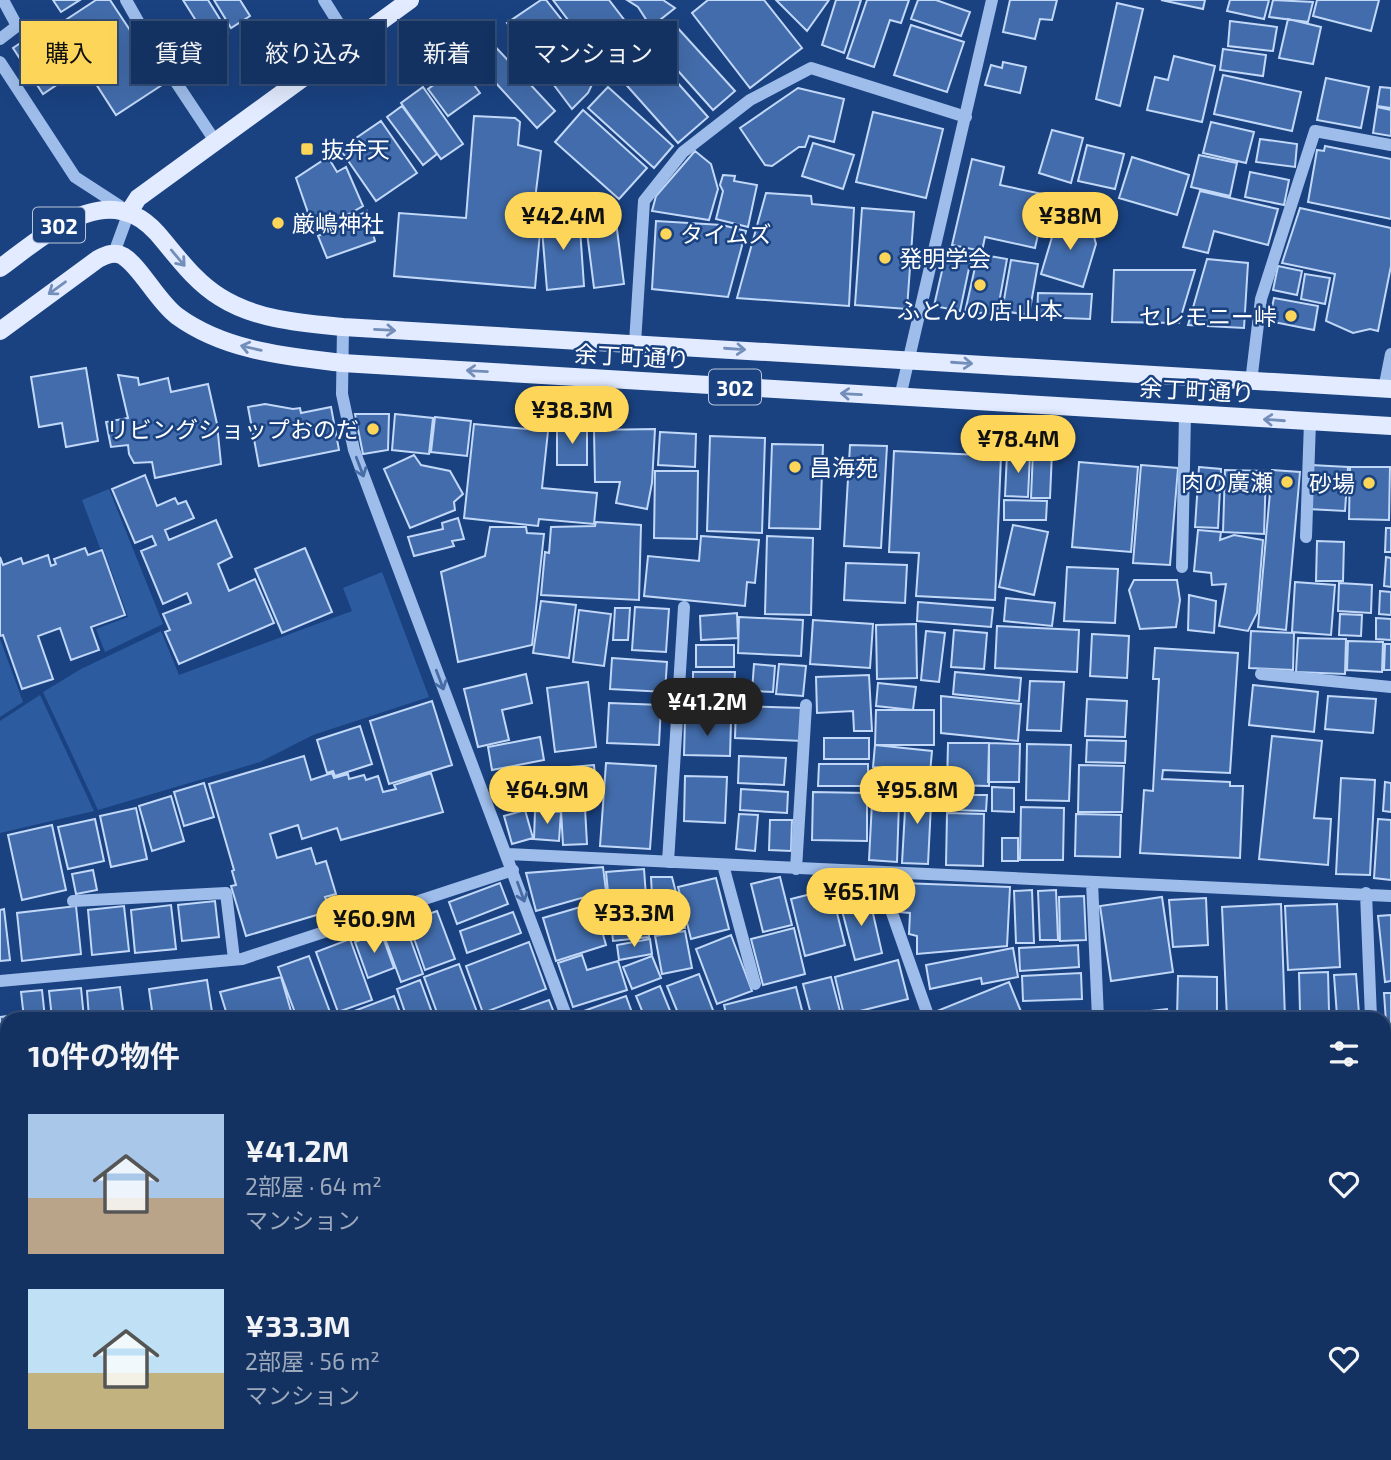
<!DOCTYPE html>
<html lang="ja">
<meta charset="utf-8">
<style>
body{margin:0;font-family:"Exo 2","Noto Sans JP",sans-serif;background:#213e6a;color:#f1f3f6;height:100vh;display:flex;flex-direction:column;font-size:26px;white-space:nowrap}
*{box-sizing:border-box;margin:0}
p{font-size:23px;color:#9daabd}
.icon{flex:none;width:38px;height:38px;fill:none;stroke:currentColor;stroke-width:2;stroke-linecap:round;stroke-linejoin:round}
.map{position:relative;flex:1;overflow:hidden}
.panel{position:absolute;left:0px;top:1012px;width:1391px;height:450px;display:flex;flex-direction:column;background:#143261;border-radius:21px 21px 0 0;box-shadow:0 7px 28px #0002,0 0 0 2px #334d76}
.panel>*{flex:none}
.top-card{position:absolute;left:21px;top:21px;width:700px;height:63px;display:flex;gap:14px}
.price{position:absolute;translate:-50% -60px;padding:0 16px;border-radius:24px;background:#fdd659;color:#111;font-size:23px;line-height:46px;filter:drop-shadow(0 2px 4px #0008)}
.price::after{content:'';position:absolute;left:50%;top:42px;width:21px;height:16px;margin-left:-10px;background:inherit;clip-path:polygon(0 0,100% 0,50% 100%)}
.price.on{background:#222;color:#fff}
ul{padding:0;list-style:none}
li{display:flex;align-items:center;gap:21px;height:175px;padding:0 28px}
li span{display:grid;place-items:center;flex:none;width:196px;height:140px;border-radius:0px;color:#555}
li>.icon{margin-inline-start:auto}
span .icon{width:84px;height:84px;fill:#fffc;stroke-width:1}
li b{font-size:30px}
h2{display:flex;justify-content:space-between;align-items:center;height:84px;padding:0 28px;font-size:30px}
.tag{padding:0 24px;border-radius:0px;background:#143261;box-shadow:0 7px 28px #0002,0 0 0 2px #334d76;font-size:24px;line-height:63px}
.tag.on{background:#fdd659;color:#111}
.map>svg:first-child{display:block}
</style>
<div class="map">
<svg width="1391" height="1460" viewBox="0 0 1391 1460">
<rect width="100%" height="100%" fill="#1a4281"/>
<path fill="#2d5ba0" d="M109 489 163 624 105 652 96 629 128 617 103 548H100L82 500Z
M382 572 429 697 313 735 260 762 98 810 43 692 81 669 161 631 179 675 352 611 343 588Z
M0 639 23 702 0 717Z
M40 695 94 811 0 833V721Z"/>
<path fill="#426cab" stroke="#c2d8f8" stroke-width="2" d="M53 0H80L61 12Z
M96 0H110L165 83 116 115 58 25Z
M183 0H208L228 32 210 43Z
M214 0H240L250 16 231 28Z
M541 0H546L600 68 588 93 572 109 507 23Z
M553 0H609L629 26 593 53Z
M627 0H663L675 8 651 27 638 7Z
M708 0H764L802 48 750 88 692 13Z
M776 0H829L807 31Z
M836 0H861L844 53 822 45Z
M867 0H909L901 23 890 20 874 67 847 58Z
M918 0H936L970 12 961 36 911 19Z
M1010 0H1057L1052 20 1040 19 1035 39 1003 32Z
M1161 0H1205L1203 9Z
M1230 0H1269L1264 19 1227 11Z
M1273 0 1313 2 1308 22 1269 17Z
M1317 0H1379L1371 31 1313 16Z
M1117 3 1143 9 1120 106 1096 99Z
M1288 19 1321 27 1313 64 1279 58Z
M1230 21 1277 27 1273 51 1228 46Z
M675 25 735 91 713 110 654 44Z
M911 25 964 42 947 92 894 75Z
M46 26 76 72 43 94 13 48Z
M489 40 555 111 537 128 471 56Z
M643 44 708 117 678 143 613 70Z
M1223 49 1266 55 1263 76 1220 70Z
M1174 56 1215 66 1202 122 1147 110 1155 77 1168 80Z
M1003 62 1026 67 1020 93 985 85 991 65 1002 68Z
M460 66 480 93 448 116 428 89Z
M1223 75 1301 92 1292 131 1214 114Z
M1326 78 1369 87 1361 128 1317 120Z
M423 87 463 144 441 159 401 103Z
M608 87 673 146 654 168 588 108Z
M1380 87 1391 88V108L1377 106Z
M798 88 844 99 834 142 809 136 805 147H799L772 166 765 165 740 128Z
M402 106 437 154 423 165 387 117Z
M1377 107 1391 110V136L1373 133Z
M583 110 647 168 619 199 555 142Z
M873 112 943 129 926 198 856 182Z
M474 116 515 118 520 122 518 145 541 151 531 232H540L535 288 394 276 399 213 466 218Z
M381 121 417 173 376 201 340 149Z
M1211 122 1254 132 1246 163 1203 153Z
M1052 130 1083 138 1071 183 1039 173Z
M1260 139 1297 144 1295 167 1256 162Z
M813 143 854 155 843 189 802 176Z
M1087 145 1124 154 1115 189 1078 181Z
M1325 146 1391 159V219L1308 202 1317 150 1324 151Z
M695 151 711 164 718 189 709 220 652 211 656 196Z
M1199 155 1237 163 1230 196 1191 187Z
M328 157 337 172 346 167 363 206 315 233 296 178Z
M1132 157 1189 175 1177 215 1119 198Z
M972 159 1004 167 1000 185 1047 195 1035 248 985 237 982 251 952 245Z
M1250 172 1289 180 1284 205 1245 197Z
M723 175 735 176 734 181 757 185 748 227 716 219 723 191 720 185Z
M1200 191 1278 209 1268 245 1214 231 1208 253 1183 247Z
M766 193 811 196 812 204 854 208 849 306 737 298Z
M614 206 624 284 594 288 584 209Z
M862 208 914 212 907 309 855 305Z
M1300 208 1391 228V266L1378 331 1370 329 1353 333 1326 321 1335 274 1282 263Z
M367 211 375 241 327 258 318 236Z
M579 214 584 286 547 290 541 217Z
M1058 217 1091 225 1096 244 1083 287 1041 274Z
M656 221 722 225 746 231 728 297 652 289Z
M947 249 972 254 960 311 934 306Z
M978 254 1007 259 997 314 965 312Z
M1207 259 1248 263 1244 328 1188 325Z
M1011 260 1038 264 1029 315 1002 311Z
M1278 266 1302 271 1297 295 1273 290Z
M1114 270H1195L1179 323 1112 322Z
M1305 274 1330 278 1325 304 1301 299Z
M1038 293 1092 294 1090 319 1037 317Z
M1274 298 1318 306 1314 330 1269 321Z
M86 368 98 441 66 447 62 423 39 427 31 377Z
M118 375 138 378 139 385 168 378 171 392 208 384 217 424 221 464 155 478 152 462 134 463 129 454 128 445 111 447 106 422 128 418Z
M265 404 293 409 300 408 301 413 331 407 339 450 259 466 248 407Z
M355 414H389L388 450 363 454Z
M395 414 433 418 429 454 392 450Z
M435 417 471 421 467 456 431 452Z
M474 424 548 431 542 488 597 493 594 524 539 519 538 526 464 518Z
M587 426V465H557V427Z
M655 429 652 483 647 509 616 503 620 482H595L594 430Z
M660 432 696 434 695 467 658 465Z
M710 436 765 438 762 533 707 531Z
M772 444 823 445 820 529 769 528Z
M850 445 887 446 881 548 844 546Z
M894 451 1001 456 995 600 916 596 919 553 889 552Z
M1033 451 1052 452 1050 498H1031Z
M1007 454H1030L1028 497 1005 496Z
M414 455 421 465 450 471 463 494 454 502 455 510 410 528 384 469Z
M1079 462 1138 467 1131 552 1072 547Z
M1141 465 1178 468 1170 565 1133 563Z
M1311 465 1348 467 1345 511 1308 509Z
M1199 467 1221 469 1218 528 1195 527Z
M1350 467H1390L1389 520 1349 519Z
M1225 470 1266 471 1264 534 1223 532Z
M1272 470 1300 472 1286 630 1258 627Z
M655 471H698L697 539 654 538Z
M145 475 157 506 175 498 178 504 186 501 194 518 165 530 169 540 216 520 232 557 218 564 229 591 255 579 274 623 179 664 165 632 170 630 163 614 191 603 187 593 163 604 141 551 156 545 152 536 135 543 112 489Z
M1004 500 1047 501 1046 520H1004Z
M458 518 464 539 452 541 454 546 414 556 408 537 443 529 442 523Z
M596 522 641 525 639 600 541 595 545 552 549 553 551 527 595 526Z
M1013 525 1048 532 1034 595 999 587Z
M490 527H526L527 533 544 534 532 645 458 662 441 572 485 556Z
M1386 528H1391V552H1385Z
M1198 530 1221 532 1220 540 1234 535 1263 540 1257 613 1248 631 1219 626 1226 584 1212 585 1211 573 1194 571Z
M701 536 759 540 755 583 747 582 745 606 644 596 648 556 699 561Z
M767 536 813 538 811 615 765 614Z
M1317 541 1344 542 1343 581H1316Z
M85 548 88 555 102 550 125 615 91 627 99 650 71 660 60 628 38 636 53 679 22 689 3 635 0 636V557L3 565 21 558 23 564 48 555 51 566 56 564 54 559Z
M305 548 332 612 282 633 255 569Z
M1386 557 1391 558V587L1384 586Z
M846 563 907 565 905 603 844 600Z
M1067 567 1118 569 1115 623 1064 621Z
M1134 580H1177L1180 600 1176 627 1140 629 1129 590Z
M1295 582 1335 585 1331 635 1292 632Z
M1339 583 1372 585 1371 613 1338 611Z
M1380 591 1391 592V615L1379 614Z
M1189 595 1216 601 1214 633 1188 630Z
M1006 598 1055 603 1052 626 1004 621Z
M541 601 576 605 569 658 533 653Z
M918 602 993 608 991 627 917 621Z
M635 607 669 609 666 652 632 650Z
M615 608H630L628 640H613Z
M579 610 611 614 604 666 573 662Z
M737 613 738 638 701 640 700 616Z
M1340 614 1362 615 1361 636 1339 635Z
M739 617 803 620 801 656 738 653Z
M1376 618 1391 619V640L1376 639Z
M813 620 873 624 870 668 810 664Z
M916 624 917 678 877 679 876 625Z
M997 626 1079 630 1077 672 995 668Z
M954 630 987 633 984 669 951 667Z
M926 631 945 633 939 682 921 680Z
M1251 631 1294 633 1293 670 1249 668Z
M1092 634 1129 636 1127 678 1090 676Z
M1298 638 1346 639 1345 674 1296 672Z
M1348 641 1383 642 1382 672 1347 670Z
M1385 644H1391V670H1384Z
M696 645H734V667H696Z
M1155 648 1238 653 1230 773 1163 770 1162 779 1230 782V786H1243L1240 858 1140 853 1144 790 1153 791 1159 679H1153Z
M612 658 667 662 665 692 610 689Z
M754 664 775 666 773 692 752 691Z
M779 664 806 666 803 696 776 694Z
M693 672H735L734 693 693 692Z
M955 672 1021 678 1019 701 953 694Z
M526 674 532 703 502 710 509 740 478 747 464 689Z
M869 675 872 731H854L853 711 817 713 816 677Z
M1030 681 1064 682 1061 731 1027 730Z
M588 682 596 747 555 752 547 688Z
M878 683 916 687 913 710 876 706Z
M1253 685 1318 692 1314 732 1249 725Z
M695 696 733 698 732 715 694 713Z
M941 696 1021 704 1018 741 941 733Z
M1328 696 1376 699 1373 733 1325 729Z
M1087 699 1127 701 1125 737 1085 736Z
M432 701 452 765 389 784 370 721Z
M609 703 661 705 659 745 607 743Z
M736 706 803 708V741L735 738Z
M876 710H934V745H875Z
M685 720 731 721 730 756 684 755Z
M360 726 372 764 335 776 333 771 327 773 317 740Z
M1272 736 1322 741 1314 818 1331 819 1328 865 1259 859Z
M540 737 544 760 492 770 488 747Z
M824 738H869V759H824Z
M1087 740 1126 741 1125 763 1086 762Z
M948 743H989V786L947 785Z
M989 743 1020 744 1019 782H988Z
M1027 744 1071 745 1069 801 1026 800Z
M875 745 932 751 930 773 873 767Z
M304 756 311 780 332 773 334 778 348 774 349 779 364 775 366 780 378 776 383 792 396 789 394 785 431 773 443 812 341 840 337 828 302 839 298 825 270 834 277 858 311 848 316 864 326 861 336 894 325 897 330 911 246 936 231 886 236 885 232 871 234 870 209 784Z
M739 756 786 758 784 785 738 783Z
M606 763 656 766 650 849 600 846Z
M819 764H868V786H818Z
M594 765 597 799 535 804 532 770Z
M1079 765 1124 766 1122 812H1078Z
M874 770 913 773 910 788 902 791 899 797 871 795Z
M685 776 727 777 725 823 684 821Z
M1341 778 1375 780 1370 875 1336 874Z
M1385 782 1391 783V812L1383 811Z
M204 783 214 817 184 826 174 792Z
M932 784 928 864 902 863 906 793Z
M992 787 1014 788V812L992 811Z
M741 789 788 792 787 813 740 810Z
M813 792 867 793V841L812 840Z
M953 795H987L986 811 953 810Z
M171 796 184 841 152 851 139 806Z
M872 802 899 803 897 862 869 860Z
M1021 807 1064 808 1063 860H1020Z
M136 808 147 859 111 867 100 816Z
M585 808 587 844 563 845 561 810Z
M525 810 533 838 512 844 504 816Z
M535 811 561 812 559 841 534 839Z
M947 813 984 814 983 866 946 865Z
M739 814 758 815 755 851 736 849Z
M1076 814 1121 815 1120 857 1075 856Z
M95 819 104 861 68 869 58 827Z
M1378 819 1391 820V880L1374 878Z
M770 820H792L791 851 769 850Z
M52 825 66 890 22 900 8 835Z
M1002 838H1018V861H1002Z
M603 867 606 891 536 911 526 873Z
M644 869 649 937 613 941 606 872Z
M93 870 97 890 76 894 72 874Z
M651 877H672L685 928 654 932Z
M780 877 792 925 763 932 751 884Z
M716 878 729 929 691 939 678 887Z
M500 883 508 904 457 924 449 902Z
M901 883 1010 887 1007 946 917 954V936L909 934 910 913 899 912Z
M831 889 845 945 805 956 791 899Z
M1032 890 1034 943H1016L1014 891Z
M1056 890 1058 940H1040L1038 891Z
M869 896 882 953 855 960 840 903Z
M1084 896 1086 940 1060 941 1059 897Z
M1162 897 1173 972 1111 981 1100 906Z
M1206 898 1208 945 1173 947 1169 900Z
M215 901 219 937 182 941 178 905Z
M594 903 606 945 556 961 543 918Z
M1281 904 1285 1018H1227L1222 907Z
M1337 904 1340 967 1288 970 1285 906Z
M171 905 176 949 135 953 131 910Z
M76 906 81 954 22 961 17 913Z
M124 906 129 951 92 955 88 910Z
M4 909 10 960 0 961V910Z
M437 911 455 959 425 970 408 921Z
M513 912 521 933 467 953 460 931Z
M1391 915V981L1385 982 1378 916Z
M402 916 423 974 401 982 380 925Z
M794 928 805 974 763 985 751 939Z
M685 931 692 968 662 974 655 936Z
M381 932 394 968 368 978 355 942Z
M731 935 752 991 717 1004 696 949Z
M350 939 372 1000 338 1012 316 952Z
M650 939 652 954 619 960 617 945Z
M529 942 546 989 483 1013 466 966Z
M1078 945 1079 967 1020 971 1019 948Z
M1013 948 1018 977 982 984 981 978 930 989 926 965Z
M582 955 587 970 618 961 627 990 573 1007 558 963Z
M309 956 330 1012 311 1018H297L278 967Z
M652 956 661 978 632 989 623 967Z
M898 960 908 999 844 1015 835 977Z
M459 964 477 1012 458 1018H439L424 977Z
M1328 972 1329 1011 1300 1012 1299 973Z
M1081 973 1082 999 1023 1001 1022 976Z
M699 974 716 1018H680L667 986Z
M1356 974 1359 1014 1337 1016 1334 975Z
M1178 976 1217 977V1018H1177Z
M281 977 291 1011 259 1018H228L220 992Z
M831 977 841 1015 827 1018H812L803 984Z
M207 980 213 1018H153L149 989Z
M420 980 434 1018H407L397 989Z
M1009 982 1022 1014 1010 1018H940L937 1011Z
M660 986 673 1018H645L636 996Z
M120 987 124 1018H89L87 991Z
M796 987 804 1018H727L724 1005Z
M81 988 84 1018H52L49 991Z
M42 990 45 1018H24L21 992Z
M1384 993H1391V1051H1388Z
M394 996 402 1018H348L346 1014Z
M626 996 634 1018H577L575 1014Z
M549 1000 556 1018H499Z
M1167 1009 1169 1018H1107V1016Z
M1332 1014V1018H1293V1015Z
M15 1015V1018H7V1056L0 1057V1017Z
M7 1087V1112L0 1113V1089Z
M1384 1107H1389L1391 1129V1155L1384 1156Z
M1384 1163H1387L1391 1194V1205L1384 1206Z
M7 1174V1217H5L0 1196V1175Z
M1388 1228 1391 1235V1267L1384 1270V1230Z
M1391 1279V1326L1384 1329V1282Z
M1 1315 7 1349 0 1350V1316Z
M7 1369V1410L0 1412V1370Z
M1391 1401V1440L1385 1442 1384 1404Z
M7 1431V1454H45L19 1460H1L0 1432Z
M69 1454H112L113 1460H70Z
M135 1454H176L177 1460H136Z
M426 1454H481L482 1460H427Z
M487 1454H532L533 1460H488Z
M533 1454H577L578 1460H534Z
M579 1454H609L610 1460H580Z
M649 1454H692L694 1460H650Z
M799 1454 801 1460H728L727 1455Z
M803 1454H855L857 1460H804Z
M923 1454H951L953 1460H910Z
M955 1454H981L983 1460H957Z
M984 1454H1011L1013 1460H986Z
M1048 1454H1086L1088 1460H1050Z
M1119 1454H1145L1147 1460H1121Z
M1218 1454H1287L1289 1460H1220Z
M1293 1454H1324L1309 1460H1295Z"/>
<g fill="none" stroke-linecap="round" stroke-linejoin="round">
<path stroke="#9ebdeb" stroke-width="12" d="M126 0 152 46 215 141
M324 0 351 43
M0 39 17 26 3 0
M0 62 75 177 129 212 114 253
M343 327 342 394 354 450 567 1018
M635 343 644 201 683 152 750 100 811 68 966 117
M1251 382 1261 299 1315 131 1391 145
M1384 389 1391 354
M900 397 992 0
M1306 537 1310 422
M1182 567 1185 414
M1261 674 1391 687
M506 854 1391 896
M668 862 684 607
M723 865 755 984
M796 869 806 705
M878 873 929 1018
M1092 882 1098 1018
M1366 893 1371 1018
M73 901 226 893 234 959
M0 981 242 959 513 870
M0 1159 7 1157
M1384 1214H1391
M0 1266 4 1284 7 1283
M1384 1445 1390 1460
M716 1454 718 1460
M878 1454 880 1460
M1200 1454 1202 1460
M271 1460 300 1454"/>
<path stroke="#e2ebff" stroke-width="18" d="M129 212 138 198 410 0
M0 268C44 236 107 177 157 233 177 256 194 281 220 297 256 320 302 323 343 327L1391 389
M0 331 98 259C106 255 114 251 123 256 141 267 157 301 177 316 225 351 285 356 342 363L1391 426"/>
</g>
<defs><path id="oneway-shaft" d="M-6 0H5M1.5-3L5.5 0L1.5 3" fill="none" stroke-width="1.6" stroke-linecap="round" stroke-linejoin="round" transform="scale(1.75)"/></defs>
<g stroke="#748eba">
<use href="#oneway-shaft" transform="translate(178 258) rotate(50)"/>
<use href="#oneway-shaft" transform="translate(57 288) rotate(144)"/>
<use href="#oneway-shaft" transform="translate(385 330) rotate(3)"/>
<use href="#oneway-shaft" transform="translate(251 348) rotate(-167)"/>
<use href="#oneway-shaft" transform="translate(735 349) rotate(4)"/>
<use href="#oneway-shaft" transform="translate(962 363) rotate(4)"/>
<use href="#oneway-shaft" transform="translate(477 371) rotate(-177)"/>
<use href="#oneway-shaft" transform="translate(851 394) rotate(-177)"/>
<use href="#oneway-shaft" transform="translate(1274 420) rotate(-176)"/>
</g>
<g stroke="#486da6">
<use href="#oneway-shaft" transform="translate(360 467) rotate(69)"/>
<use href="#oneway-shaft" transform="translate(440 680) rotate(69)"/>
<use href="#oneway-shaft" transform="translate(521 892) rotate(70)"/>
</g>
<g fill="#fdd659" stroke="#1a4281" stroke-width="2.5">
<rect x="300" y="142" width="14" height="14" rx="3.5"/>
<circle cx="278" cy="223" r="7"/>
<circle cx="666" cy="234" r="7"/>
<circle cx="885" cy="258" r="7"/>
<circle cx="980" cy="285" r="7"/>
<circle cx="1291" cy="316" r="7"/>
<circle cx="373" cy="429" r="7"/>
<circle cx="795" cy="467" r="7"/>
<circle cx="1287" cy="482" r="7"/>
<circle cx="1369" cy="483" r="7"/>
</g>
<g text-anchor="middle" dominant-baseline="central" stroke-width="5" stroke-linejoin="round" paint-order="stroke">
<g fill="#1a4281" stroke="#bac6d9" stroke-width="2">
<rect x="33" y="207.5" width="52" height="35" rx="5"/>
<rect x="709" y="369.5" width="52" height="35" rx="5"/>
</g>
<g font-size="21" font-weight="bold" fill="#fff">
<text x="59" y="225">302</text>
<text x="735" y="387">302</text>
</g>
<g font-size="23" fill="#fff" stroke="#1a4281" text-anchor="start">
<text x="321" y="149">抜弁天</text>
<text x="292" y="223">厳嶋神社</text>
<text x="680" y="234">タイムズ</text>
<text x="899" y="258">発明学会</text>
<text x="980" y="310" text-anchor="middle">ふとんの店 山本</text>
<text x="1277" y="316" text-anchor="end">セレモニー峠</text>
<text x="359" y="429" text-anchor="end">リビングショップおのだ</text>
<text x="809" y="467">昌海苑</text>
<text x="1273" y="482" text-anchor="end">肉の廣瀬</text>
<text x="1355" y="483" text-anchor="end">砂場</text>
</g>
<g font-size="23" fill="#fff" stroke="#1a4281">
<text transform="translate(632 356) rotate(3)">余丁町通り</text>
<text transform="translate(1197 390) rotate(3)">余丁町通り</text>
</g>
</g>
</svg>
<b class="price" style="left:563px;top:252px">¥42.4M</b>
<b class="price" style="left:1070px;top:252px">¥38M</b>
<b class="price" style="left:572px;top:446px">¥38.3M</b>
<b class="price" style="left:1018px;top:475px">¥78.4M</b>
<b class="price on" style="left:707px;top:738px">¥41.2M</b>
<b class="price" style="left:547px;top:826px">¥64.9M</b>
<b class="price" style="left:917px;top:826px">¥95.8M</b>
<b class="price" style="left:861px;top:928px">¥65.1M</b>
<b class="price" style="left:634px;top:949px">¥33.3M</b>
<b class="price" style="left:374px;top:955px">¥60.9M</b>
<div class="top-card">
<a class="tag on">購入</a>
<a class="tag">賃貸</a>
<a class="tag">絞り込み</a>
<a class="tag">新着</a>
<a class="tag">マンション</a>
</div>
<section class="panel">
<h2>10件の物件<svg class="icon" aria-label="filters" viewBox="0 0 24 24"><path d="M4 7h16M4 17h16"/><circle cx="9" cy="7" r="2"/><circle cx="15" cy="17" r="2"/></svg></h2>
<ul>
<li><span style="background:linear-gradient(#a9c7e8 60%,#b9a48a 0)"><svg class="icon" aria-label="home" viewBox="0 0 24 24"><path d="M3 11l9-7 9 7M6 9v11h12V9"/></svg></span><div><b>¥41.2M</b><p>2部屋 · 64 m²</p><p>マンション</p></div><svg class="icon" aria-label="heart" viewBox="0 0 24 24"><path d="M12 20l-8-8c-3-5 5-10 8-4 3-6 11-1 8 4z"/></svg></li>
<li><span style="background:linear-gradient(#bfe0f5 60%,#c2b280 0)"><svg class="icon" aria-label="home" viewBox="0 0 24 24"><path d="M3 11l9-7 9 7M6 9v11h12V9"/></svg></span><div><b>¥33.3M</b><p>2部屋 · 56 m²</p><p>マンション</p></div><svg class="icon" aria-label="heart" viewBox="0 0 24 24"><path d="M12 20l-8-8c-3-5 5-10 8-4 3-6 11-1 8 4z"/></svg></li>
</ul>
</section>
</div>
